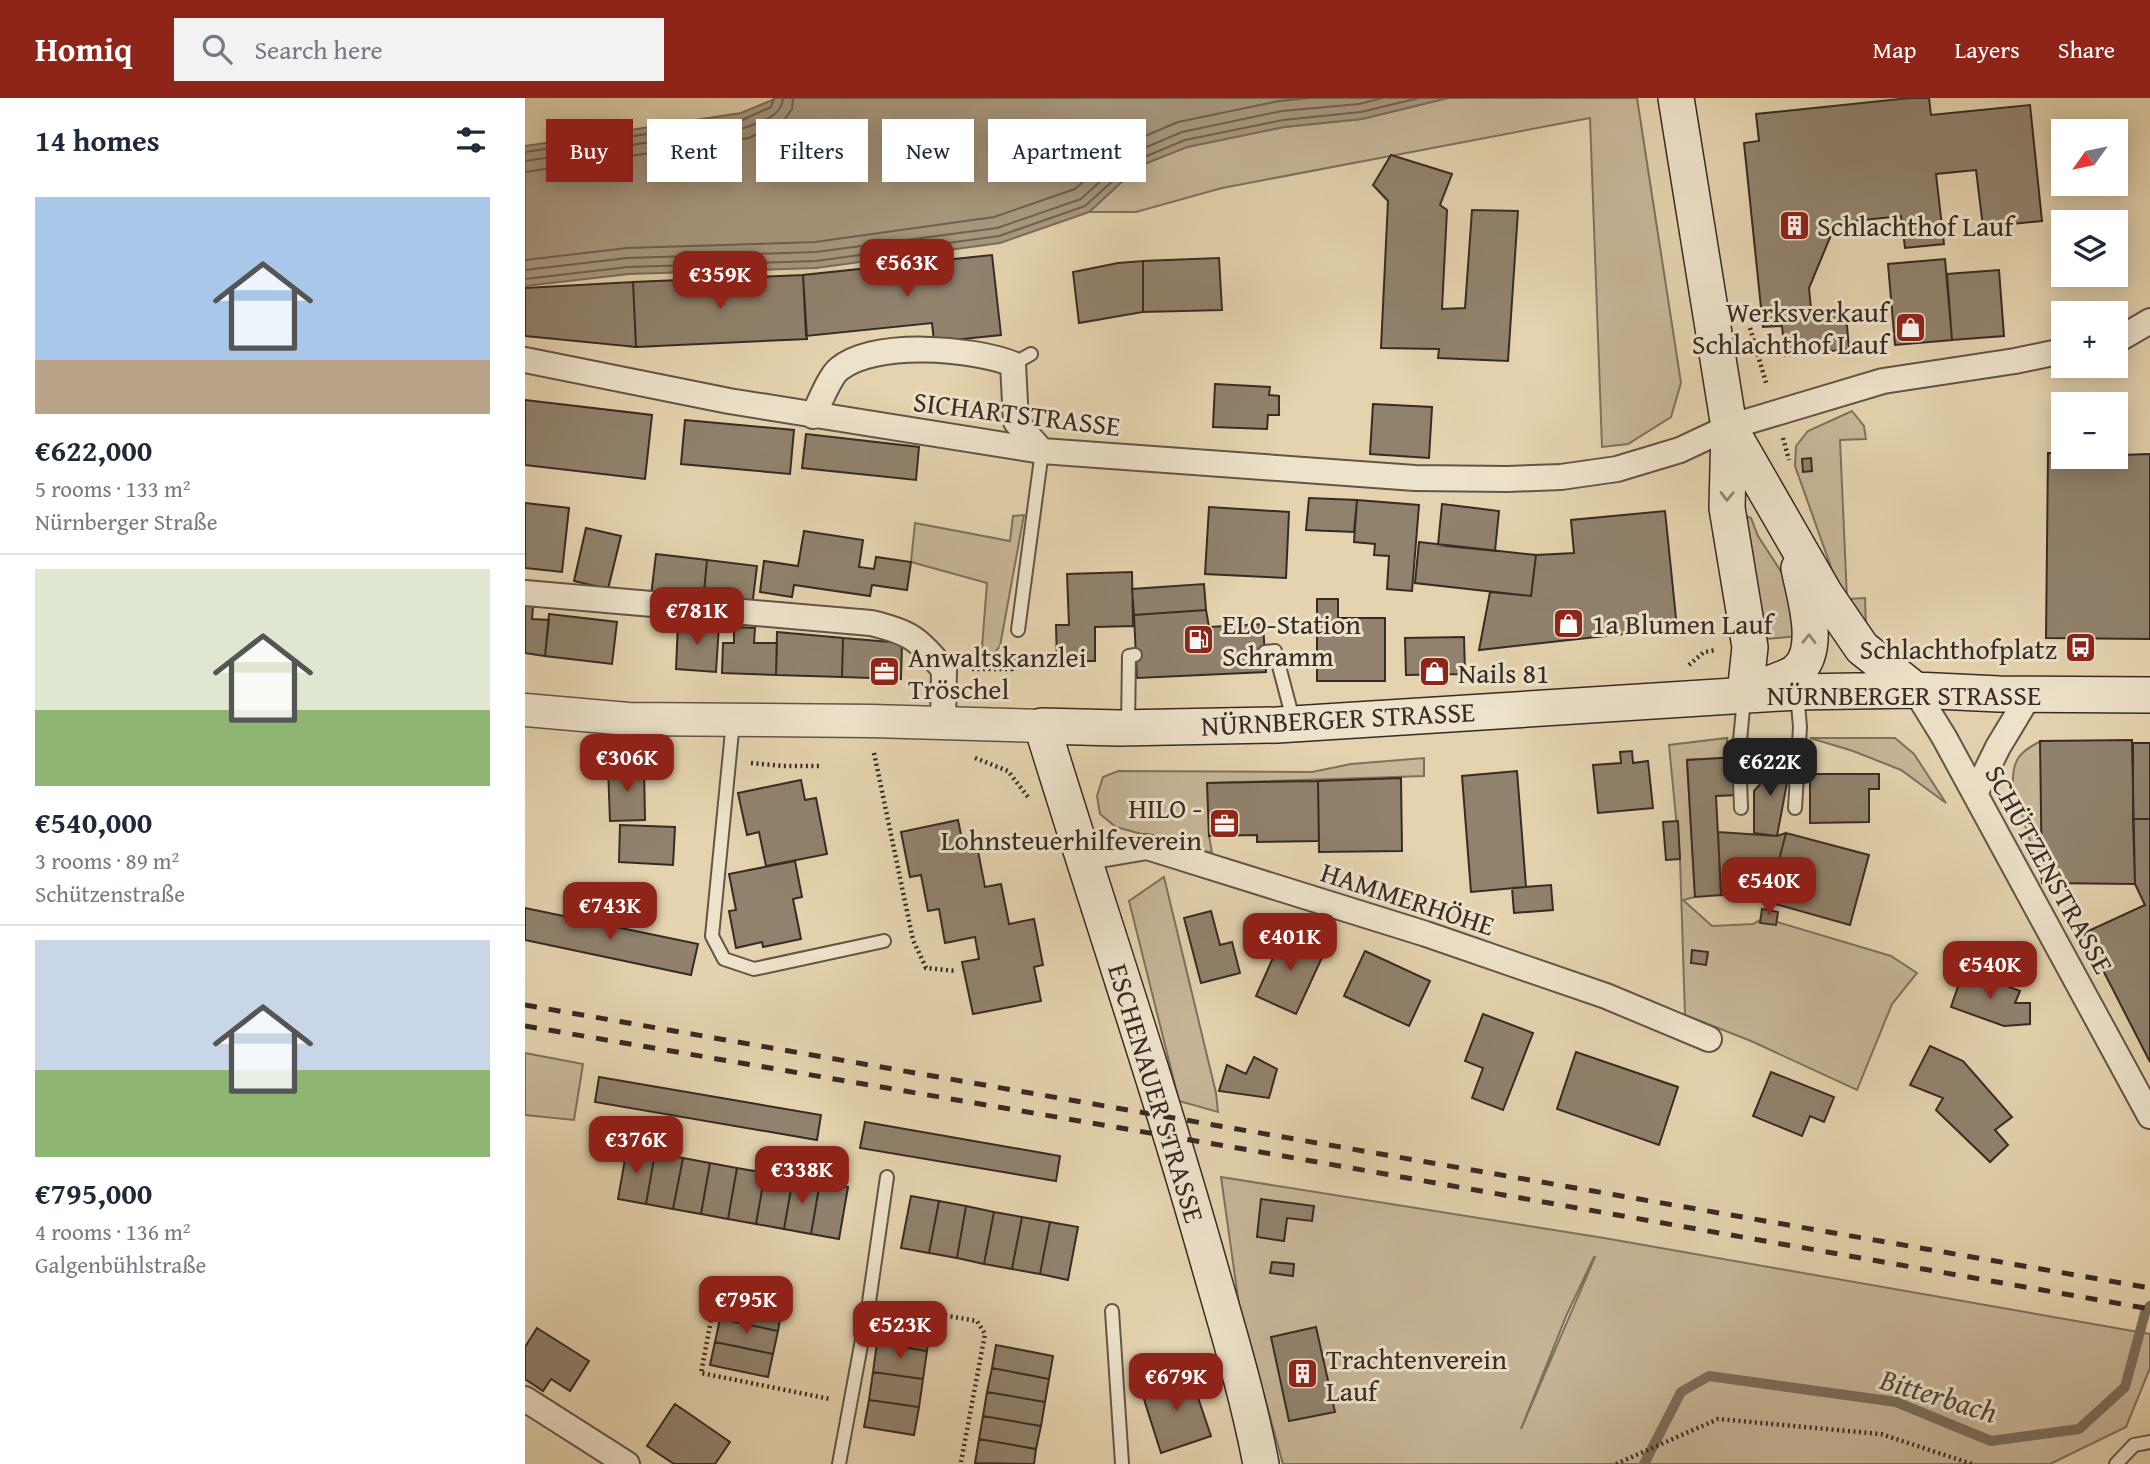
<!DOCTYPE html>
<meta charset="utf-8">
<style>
body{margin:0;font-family:"Gentium Book Plus",serif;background:#f2f2f3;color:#1f2937;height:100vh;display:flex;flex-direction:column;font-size:26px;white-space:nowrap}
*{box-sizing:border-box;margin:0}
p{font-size:23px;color:#747a83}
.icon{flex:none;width:38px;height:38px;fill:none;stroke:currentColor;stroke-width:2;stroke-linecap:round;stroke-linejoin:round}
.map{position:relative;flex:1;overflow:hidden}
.sheet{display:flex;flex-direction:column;background:#fff;width:525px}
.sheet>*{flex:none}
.top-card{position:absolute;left:21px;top:21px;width:665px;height:63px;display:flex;gap:14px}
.needle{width:46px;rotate:237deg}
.fabs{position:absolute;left:1526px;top:21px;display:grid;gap:14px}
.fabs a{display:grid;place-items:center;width:77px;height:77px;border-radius:0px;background:#fff;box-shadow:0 4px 18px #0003;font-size:35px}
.price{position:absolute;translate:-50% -60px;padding:0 16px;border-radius:14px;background:#8f2418;color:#fff;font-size:23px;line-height:46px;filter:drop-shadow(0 2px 4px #0008)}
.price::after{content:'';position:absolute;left:50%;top:42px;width:21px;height:16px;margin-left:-10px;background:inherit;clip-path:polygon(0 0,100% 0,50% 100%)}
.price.on{background:#222;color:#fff}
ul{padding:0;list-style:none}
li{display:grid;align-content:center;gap:14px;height:371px;padding:0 35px}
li+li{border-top:2px solid #e0e1e3}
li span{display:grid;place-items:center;height:217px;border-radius:0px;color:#555}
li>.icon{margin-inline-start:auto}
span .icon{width:126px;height:126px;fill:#fffc;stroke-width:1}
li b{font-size:30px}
h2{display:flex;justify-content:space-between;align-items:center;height:84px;padding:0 35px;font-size:30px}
.pill{padding:0 24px;border-radius:0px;background:#fff;box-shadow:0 4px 18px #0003;font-size:24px;line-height:63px}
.pill.on{background:#8f2418;color:#fff}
header{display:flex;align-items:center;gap:42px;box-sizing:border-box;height:98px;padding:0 35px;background:#8f2418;color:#fff}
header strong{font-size:33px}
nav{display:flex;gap:38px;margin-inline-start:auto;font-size:24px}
.search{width:490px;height:63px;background:#f2f2f3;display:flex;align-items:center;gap:18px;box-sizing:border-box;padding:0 24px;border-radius:0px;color:#747a83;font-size:26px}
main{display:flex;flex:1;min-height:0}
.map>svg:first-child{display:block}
</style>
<header>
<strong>Homiq</strong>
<div class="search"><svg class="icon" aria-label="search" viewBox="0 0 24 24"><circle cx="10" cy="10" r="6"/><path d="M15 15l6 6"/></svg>Search here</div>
<nav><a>Map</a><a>Layers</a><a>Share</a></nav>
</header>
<main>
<section class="sheet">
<h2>14 homes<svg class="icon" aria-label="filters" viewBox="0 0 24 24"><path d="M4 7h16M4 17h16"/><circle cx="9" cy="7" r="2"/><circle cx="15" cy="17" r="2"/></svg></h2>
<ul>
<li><span style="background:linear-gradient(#a9c7e8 75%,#b9a48a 0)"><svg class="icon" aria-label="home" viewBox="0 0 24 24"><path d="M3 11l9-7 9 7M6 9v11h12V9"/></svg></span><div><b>€622,000</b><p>5 rooms · 133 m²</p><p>Nürnberger Straße</p></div></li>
<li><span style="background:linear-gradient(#dfe7d0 65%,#8fb573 0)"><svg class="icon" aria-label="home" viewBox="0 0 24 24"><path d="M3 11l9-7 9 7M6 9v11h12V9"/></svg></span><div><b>€540,000</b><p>3 rooms · 89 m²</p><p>Schützenstraße</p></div></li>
<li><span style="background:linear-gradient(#c9d6e8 60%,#8fb573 0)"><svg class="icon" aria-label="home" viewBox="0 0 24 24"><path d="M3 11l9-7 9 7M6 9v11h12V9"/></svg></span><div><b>€795,000</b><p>4 rooms · 136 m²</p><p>Galgenbühlstraße</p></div></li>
</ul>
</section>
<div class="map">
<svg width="1625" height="1366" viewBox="0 0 1625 1366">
<rect width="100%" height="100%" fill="#e4d3ae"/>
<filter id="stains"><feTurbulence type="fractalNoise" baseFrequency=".00286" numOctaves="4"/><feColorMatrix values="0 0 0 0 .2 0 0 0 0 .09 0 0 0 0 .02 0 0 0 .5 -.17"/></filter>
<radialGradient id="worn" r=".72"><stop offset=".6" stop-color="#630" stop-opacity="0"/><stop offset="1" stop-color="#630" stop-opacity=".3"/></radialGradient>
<path fill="#c7b697" stroke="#7f705e" stroke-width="2" fill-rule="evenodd" d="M923 0H1112L1156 285 1146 319 1103 346 1077 349 1065 20 697 90 611 114H564L614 68 662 49 759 29 837 21Z
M1327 313 1339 328 1341 341 1315 342 1322 501 1340 500 1341 530 1317 500 1270 368 1271 348 1283 333Z
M499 417 475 548 467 558 456 562 462 485 386 464 390 425 485 443 488 418Z
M1219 417 1226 420 1233 438 1268 492 1274 538 1242 541Z
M1202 640V660L1162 662 1170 799 1158 802 1187 828 1228 826 1239 820 1366 858 1392 875 1367 906 1332 992 1226 943 1160 917 1155 761 1144 647Z
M1285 640H1370L1389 656 1421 705 1376 672 1328 653Z
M1516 643 1517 783 1488 687C1487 662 1494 654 1516 643Z
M899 660V678L683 685 684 738 687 755 591 729 575 716 572 698 578 679 593 673 787 674 826 666Z
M639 779 691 995 693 1014 654 1003 604 803Z
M0 955 58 966 49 1022 0 1017Z
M696 1079 1079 1140 1625 1236V1270L1601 1329 1525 1366H758L714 1207ZM1069 1159H1070L996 1331 1042 1216Z"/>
<path fill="#a99a80" stroke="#7b6e5c" stroke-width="2" d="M252 0H923L837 21 759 29 662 49 614 68 564 114 475 145 291 170 104 176 0 188V48L216 15Z"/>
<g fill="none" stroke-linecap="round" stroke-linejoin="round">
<path stroke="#706253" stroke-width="2" d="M0 54 217 22 246 9 249 0
M0 63 219 30C235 24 257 19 258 0
M0 74 224 40 259 22 267 11 268 0
M0 162 102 150 290 144 469 119 550 91 599 47 653 24 754 3 785 0
M0 172 102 160 291 154 472 130 556 101 605 56 657 34 757 13 834 6 857 0
M0 181 103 169 291 163 474 138 560 108 610 63 660 42 758 22 836 14 894 0"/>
<path stroke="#7b6e5c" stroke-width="10" d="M1119 1366 1156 1294 1184 1278 1371 1304 1466 1343 1554 1331 1600 1289 1620 1215 1625 1208"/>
</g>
<path fill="#91826d" stroke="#372b26" stroke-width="2" d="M1385 0H1404L1406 17 1505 7 1517 123 1458 129 1451 72 1411 76 1419 146 1380 150 1376 118 1311 125 1284 190 1287 221 1321 216 1324 251 1260 258 1257 228 1238 229 1219 45 1234 43 1231 16Z
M866 57 927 76 915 107 922 112 917 211 940 210 947 112 993 113 983 263 913 260 914 251 856 250 863 103 848 87Z
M467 157 476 237 409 244 407 225 281 238 278 177Z
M694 160 697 212 618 214V163Z
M1420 161 1427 242 1370 247 1363 166Z
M618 163V214L554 225 548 174 593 165Z
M1474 172 1479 238 1427 242 1422 176Z
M278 177 282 241 111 249 108 184Z
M108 184 111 249 0 238V190Z
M690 286 745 289 744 297 754 298V317H743L742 331 688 329Z
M0 302 127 317 120 381 0 367Z
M848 306 907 309 904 360 845 356Z
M160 322 269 332 265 376 156 366Z
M281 336 394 349 391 382 277 370Z
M1523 355H1538V359L1625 356V541L1521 540Z
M1286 360 1287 373 1278 374 1277 361Z
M784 400 832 402 829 434 781 432Z
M832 402 894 407 887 493 862 491 864 458 849 457 850 446 829 444Z
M0 405 44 410 37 474 0 470Z
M917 406 974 413 970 453 913 447Z
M684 409 764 414 761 480 680 476Z
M1140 413 1152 530 954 552 965 494 1006 498 1011 457 1049 455 1046 422Z
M61 430 96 438 83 491 49 483Z
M279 433 338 442 334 469 349 471 351 459 386 464 382 492 347 487 345 498 269 487 267 499 235 494 239 463 273 468Z
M894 444 1011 457 1006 498 890 485Z
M131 456 182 462 178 504 126 498Z
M182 462 232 468 227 509 178 504Z
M607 474 608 528 570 529V563H532L531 527H544L542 476Z
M679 486 681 512 609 517 607 491Z
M792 501H813V520H860V583H792Z
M0 507 8 508 7 521 24 522 20 558 0 555Z
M681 512 684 529 738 526 741 574 612 580 609 517Z
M24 516 92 524 87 566 20 558Z
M153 525 194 527 191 574 151 571Z
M209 529 230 530 229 545H252L251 577 197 575 198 545H209Z
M252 534 318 540 317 579 251 577Z
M939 539 940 576 881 577 880 540Z
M318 540 377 545 376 581 317 579Z
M1607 642 1610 786 1517 785 1515 643Z
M1608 645H1625V721H1608Z
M1107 653 1108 665 1123 663 1128 710 1073 715 1068 667 1096 665 1095 654Z
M1213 659 1215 697 1191 698 1196 797 1170 799 1162 662Z
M1261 661 1262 685 1252 738 1229 735V693L1239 682 1238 663Z
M119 669 120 722 85 723 83 670Z
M992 673 1001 789 946 794 937 678Z
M1285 676H1354V691H1344V724L1285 725Z
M876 680 877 753 794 754 793 683Z
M276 682 280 702 291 700 302 756 241 768 234 734 222 737 213 695Z
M793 683 794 743 732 744V737L684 738 682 685Z
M1608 721H1625V964L1559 835 1620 807 1610 786Z
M433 722 439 751 452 748 460 789 476 786 484 826 509 821 518 867 509 869 516 903 448 916 437 864 454 861 450 839 420 845 414 811 403 813 396 777 385 779 376 734Z
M1153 723 1155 761 1141 762 1138 724Z
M95 727 150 729 148 767 94 764Z
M1193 734 1252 738 1261 735 1244 800 1196 797Z
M1261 735 1344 757 1325 827 1243 804Z
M270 763 277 799 268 801 276 841 238 849 237 844 211 850 204 813 211 812 204 776Z
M1026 787 1028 812 989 815 987 790Z
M0 810 173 846 166 877 0 842Z
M1237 811 1253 814 1251 827 1235 825Z
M686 813 695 847 707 844 715 875 676 885 659 820Z
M759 835 800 853 771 916 731 898Z
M1167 852 1183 854 1181 867 1166 865Z
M840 853 905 883 884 928 819 898Z
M1439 871 1495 893 1490 905H1505V926L1479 928 1426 909Z
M958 916 1008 935 978 1012 947 1000 958 970 940 963Z
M1405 948 1438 963 1487 1019 1470 1032 1483 1047 1465 1064 1411 1012 1418 1000 1385 987Z
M1051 954 1153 989 1134 1047 1032 1011Z
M729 959 752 971 744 1000 694 993 702 967 721 976Z
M1246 974 1309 999 1299 1024 1285 1018 1277 1038 1228 1018Z
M74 979 296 1017 292 1042 70 1004Z
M340 1024 535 1058 531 1083 335 1050Z
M102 1050 130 1055 121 1106 93 1101Z
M130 1055 158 1060 148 1111 121 1106Z
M158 1060 185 1065 176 1116 148 1111Z
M185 1065 212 1070 203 1121 176 1116Z
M212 1070 240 1075 231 1126 203 1121Z
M240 1075 268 1080 259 1131 231 1126Z
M268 1080 295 1084 286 1136 259 1131Z
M295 1084 323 1089 314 1141 286 1136Z
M386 1098 414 1103 404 1155 376 1150Z
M736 1101 789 1108 787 1123 762 1120 759 1143 732 1139Z
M414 1103 441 1108 432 1160 404 1155Z
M441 1108 469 1114 459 1166 432 1160Z
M469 1114 497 1119 487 1171 459 1166Z
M497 1119 525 1124 515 1176 487 1171Z
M525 1124 553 1129 543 1182 515 1176Z
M747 1164 769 1166 768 1178 745 1175Z
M200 1198 257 1210 253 1233 195 1221Z
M357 1217 406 1225 402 1253 352 1245Z
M195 1221 253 1233 248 1256 190 1244Z
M791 1229 810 1314 764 1323 746 1239Z
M12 1230 64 1263 45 1293 26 1281 18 1293 0 1281V1249Z
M190 1244 248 1256 243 1279 185 1267Z
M352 1245 402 1253 398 1281 348 1274Z
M471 1247 528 1258 524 1281 467 1270Z
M467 1270 524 1281 520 1304 462 1294Z
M348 1274 398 1281 394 1309 344 1302Z
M665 1276 686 1338 636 1355 616 1292Z
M462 1294 520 1304 516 1328 458 1318Z
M344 1302 394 1309 389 1337 339 1329Z
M150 1306 205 1344 190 1366H149L122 1348Z
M458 1318 516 1328 511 1351 454 1341Z
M454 1341 511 1351 509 1366 450 1365Z"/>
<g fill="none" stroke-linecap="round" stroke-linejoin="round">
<defs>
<path id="service" d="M488 266 506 256
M493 532 517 353
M740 554 750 553 769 625
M208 623 187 838 199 861 229 871 359 843
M603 628 604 558 610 557
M1216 710 1214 653 1219 600
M1270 710 1275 629 1272 595
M587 1213 597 1366
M314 1366 344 1204 362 1079
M1591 1366 1609 1347 1625 1344"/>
<path id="minor" d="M1591 243 1625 223
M0 262 204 303 517 353 890 380 982 381 1036 379 1092 371 1155 352 1204 329 1358 283 1490 263 1538 253
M288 318C294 306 305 278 314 271 350 242 447 250 488 266L491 324 517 353
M0 495 346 525C385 534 394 541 419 572L418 624
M1390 592 1419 639 1625 1018
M1450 696 1473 649 1505 596
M557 760 622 749 901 836 1081 898 1184 941
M0 1301 102 1366"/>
<path id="tertiary" d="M0 612 103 621 347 623 517 628"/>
<path id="secondary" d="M1151 0 1204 329 1202 410 1225 549 1220 596
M1204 329 1300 496 1337 550 1390 592
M1233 590C1243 586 1266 579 1273 572 1297 550 1279 497 1274 470
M736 1366C723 1298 703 1232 684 1166 633 985 572 807 517 628L594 630 752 627 1272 594 1390 592 1474 596 1625 597"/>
</defs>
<use href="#service" stroke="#625548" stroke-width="16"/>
<use href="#minor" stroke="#625548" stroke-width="28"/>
<use href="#tertiary" stroke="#625548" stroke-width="35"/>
<use href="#secondary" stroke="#372b26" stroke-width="38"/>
<path stroke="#372b26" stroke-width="4.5" stroke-dasharray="2 3.5" stroke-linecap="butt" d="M1225 230 1242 288
M1258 340 1264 362
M1164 567 1179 554 1192 552
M447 571H487L490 554
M349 655 388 842 401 870 432 873
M450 660 483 673 503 699
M226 665 258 668H296
M192 1190 176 1275 305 1301
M366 1208 452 1223 460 1236 436 1364
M1091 1366 1193 1321 1356 1336 1447 1366"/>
<use href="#service" stroke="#ede2ca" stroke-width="12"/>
<use href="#minor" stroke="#ede2ca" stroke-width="24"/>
<use href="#tertiary" stroke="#ede2ca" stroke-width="32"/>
<use href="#secondary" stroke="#ede2ca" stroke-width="35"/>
<path stroke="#372b26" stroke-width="5" stroke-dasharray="12 12" stroke-linecap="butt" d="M0 907 1625 1190
M0 928 724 1052 1625 1211"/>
</g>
<defs><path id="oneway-chevron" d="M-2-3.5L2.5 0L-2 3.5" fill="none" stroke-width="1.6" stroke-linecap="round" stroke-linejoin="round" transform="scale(1.75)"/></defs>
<g stroke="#928678">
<use href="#oneway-chevron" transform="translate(1202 398) rotate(91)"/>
<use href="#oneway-chevron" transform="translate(1284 541) rotate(-89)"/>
</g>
<defs>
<symbol id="building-square" viewBox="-11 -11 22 22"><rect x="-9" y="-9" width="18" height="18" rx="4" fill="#8f2418" stroke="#ede2ca"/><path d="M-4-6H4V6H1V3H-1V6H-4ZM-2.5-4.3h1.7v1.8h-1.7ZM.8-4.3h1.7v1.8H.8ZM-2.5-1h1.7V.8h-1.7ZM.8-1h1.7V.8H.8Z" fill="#fff"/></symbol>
<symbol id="shop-square" viewBox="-11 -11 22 22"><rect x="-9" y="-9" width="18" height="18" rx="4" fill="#8f2418" stroke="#ede2ca"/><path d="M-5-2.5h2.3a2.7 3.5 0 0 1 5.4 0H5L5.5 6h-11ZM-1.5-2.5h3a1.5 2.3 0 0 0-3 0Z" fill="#fff"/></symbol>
<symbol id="fuel-square" viewBox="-11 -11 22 22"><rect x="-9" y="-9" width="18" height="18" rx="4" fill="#8f2418" stroke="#ede2ca"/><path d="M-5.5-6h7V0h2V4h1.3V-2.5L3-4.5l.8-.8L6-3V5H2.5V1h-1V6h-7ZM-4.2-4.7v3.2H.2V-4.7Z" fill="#fff"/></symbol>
<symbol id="bus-square" viewBox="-11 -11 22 22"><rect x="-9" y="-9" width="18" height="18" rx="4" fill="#8f2418" stroke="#ede2ca"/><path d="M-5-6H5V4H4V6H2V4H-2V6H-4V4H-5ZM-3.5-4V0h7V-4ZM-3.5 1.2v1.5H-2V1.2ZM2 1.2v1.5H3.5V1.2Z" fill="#fff"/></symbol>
<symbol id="office-square" viewBox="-11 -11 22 22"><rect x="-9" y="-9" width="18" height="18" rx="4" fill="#8f2418" stroke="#ede2ca"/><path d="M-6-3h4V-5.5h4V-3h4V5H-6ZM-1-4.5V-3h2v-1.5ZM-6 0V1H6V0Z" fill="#fff"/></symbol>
</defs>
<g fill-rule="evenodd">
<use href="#building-square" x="1252" y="110" width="35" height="35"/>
<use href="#shop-square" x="1368" y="212" width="35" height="35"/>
<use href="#shop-square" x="1026" y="508" width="35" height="35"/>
<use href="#fuel-square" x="656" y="524" width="35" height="35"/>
<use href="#bus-square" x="1538" y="532" width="35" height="35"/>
<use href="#office-square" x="342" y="556" width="35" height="35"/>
<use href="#shop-square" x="892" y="556" width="35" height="35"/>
<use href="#office-square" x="682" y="708" width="35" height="35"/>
<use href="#building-square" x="760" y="1258" width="35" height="35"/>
</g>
<g text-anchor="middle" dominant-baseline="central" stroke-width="6" stroke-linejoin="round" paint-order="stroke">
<g font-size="28" fill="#372b26" stroke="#ede2ca" text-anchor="start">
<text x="1292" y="127">Schlachthof Lauf</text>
<text x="1363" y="213" text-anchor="end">Werksverkauf<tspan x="1363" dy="32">Schlachthof Lauf</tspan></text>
<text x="697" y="525">ELO-Station<tspan x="697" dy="32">Schramm</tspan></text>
<text x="1067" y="525">1a Blumen Lauf</text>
<text x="1532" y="550" text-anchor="end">Schlachthofplatz</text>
<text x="383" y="558">Anwaltskanzlei<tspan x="383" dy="32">Tröschel</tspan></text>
<text x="933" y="574">Nails 81</text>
<text x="677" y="709" text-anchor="end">HILO -<tspan x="677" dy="32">Lohnsteuerhilfeverein</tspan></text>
<text x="801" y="1260">Trachtenverein<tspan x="801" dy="32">Lauf</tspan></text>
</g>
<g font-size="28" fill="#372b26" stroke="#ede2ca">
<text transform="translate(492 315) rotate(7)">SICHARTSTRASSE</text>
<text x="1379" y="596">NÜRNBERGER STRASSE</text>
<text transform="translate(813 620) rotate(-3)">NÜRNBERGER STRASSE</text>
<text transform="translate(1525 771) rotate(61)">SCHÜTZENSTRASSE</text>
<text transform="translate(883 800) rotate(18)">HAMMERHÖHE</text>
<text transform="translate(632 995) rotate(73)">ESCHENAUER STRASSE</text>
</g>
<g font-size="30" font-style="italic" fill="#54473c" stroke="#ede2ca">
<text transform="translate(1414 1297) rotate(17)">Bitterbach</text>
</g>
</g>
<rect width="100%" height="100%" filter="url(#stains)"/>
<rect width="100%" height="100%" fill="url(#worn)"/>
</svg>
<div class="fabs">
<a><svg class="needle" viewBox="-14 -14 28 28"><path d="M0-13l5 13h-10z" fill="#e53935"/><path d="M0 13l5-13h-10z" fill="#747a83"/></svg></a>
<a><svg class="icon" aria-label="layers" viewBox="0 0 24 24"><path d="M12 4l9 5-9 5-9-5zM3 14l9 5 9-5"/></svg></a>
<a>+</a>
<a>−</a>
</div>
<b class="price" style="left:382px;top:201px">€563K</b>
<b class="price" style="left:195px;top:213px">€359K</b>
<b class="price" style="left:172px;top:549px">€781K</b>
<b class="price" style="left:102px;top:696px">€306K</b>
<b class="price on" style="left:1245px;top:700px">€622K</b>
<b class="price" style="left:1244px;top:819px">€540K</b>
<b class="price" style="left:85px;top:844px">€743K</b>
<b class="price" style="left:765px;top:875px">€401K</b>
<b class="price" style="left:1465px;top:903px">€540K</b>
<b class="price" style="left:111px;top:1078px">€376K</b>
<b class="price" style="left:277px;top:1108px">€338K</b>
<b class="price" style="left:221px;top:1238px">€795K</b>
<b class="price" style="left:375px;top:1263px">€523K</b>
<b class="price" style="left:651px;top:1315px">€679K</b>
<div class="top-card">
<a class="pill on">Buy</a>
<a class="pill">Rent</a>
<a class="pill">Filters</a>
<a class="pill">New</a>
<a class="pill">Apartment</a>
</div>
</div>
</main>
